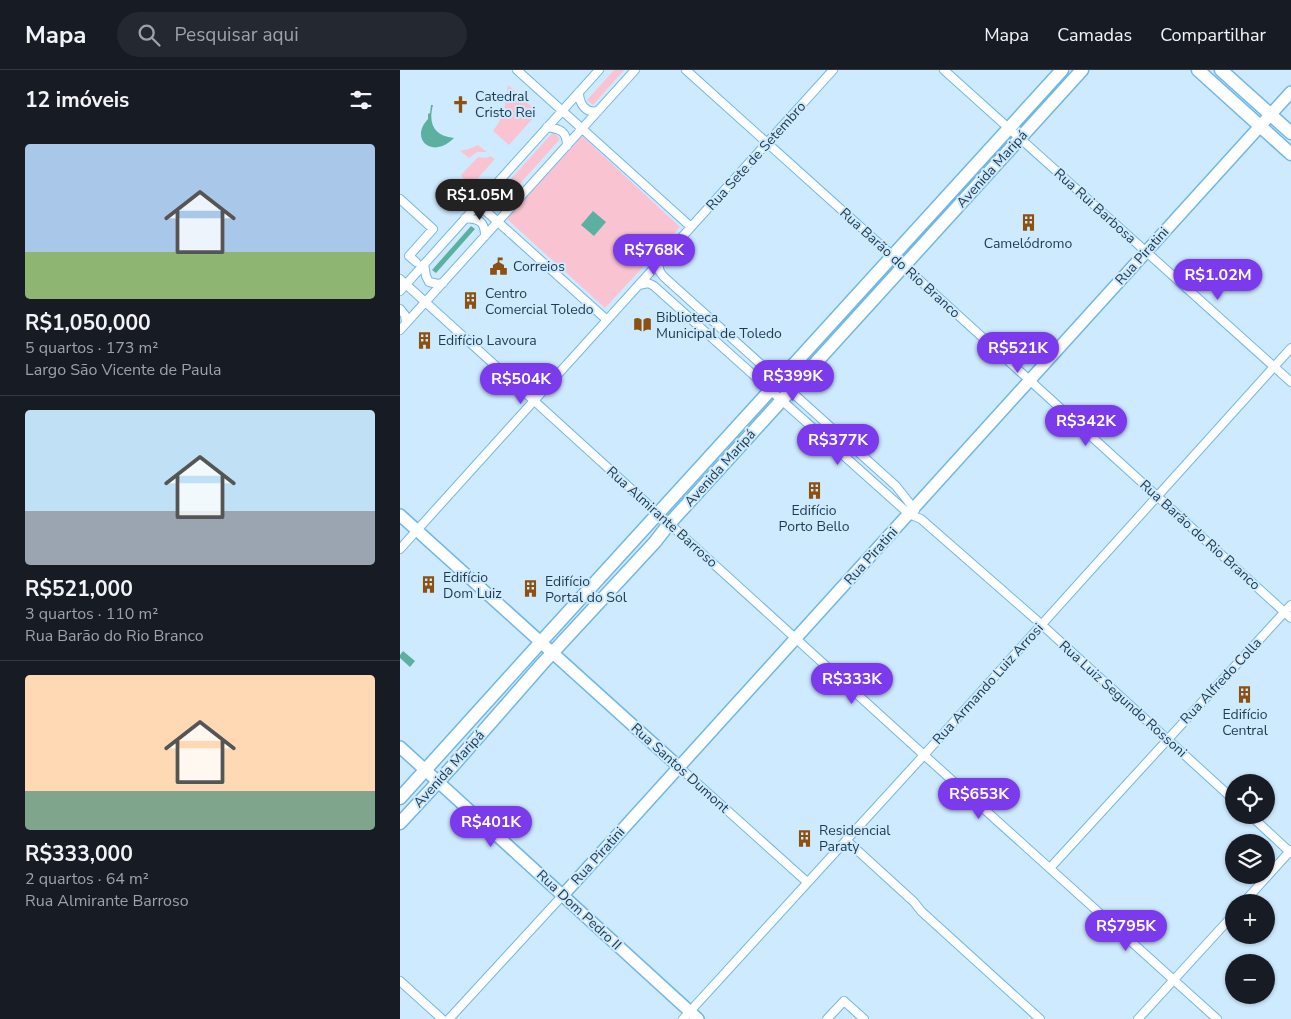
<!DOCTYPE html>
<html lang="pt">
<meta charset="utf-8">
<style>
body{margin:0;font-family:"Nunito Sans",sans-serif;background:#242831;color:#f1f3f6;height:100vh;display:flex;flex-direction:column;font-size:19px;white-space:nowrap}
*{box-sizing:border-box;margin:0}
p{font-size:16px;color:#9ea1a6}
.icon{flex:none;width:28px;height:28px;fill:none;stroke:currentColor;stroke-width:2;stroke-linecap:round;stroke-linejoin:round}
.map{position:relative;flex:1;overflow:hidden}
.drawer{display:flex;flex-direction:column;background:#171b24;width:400px}
.drawer>*{flex:none}
.tools{position:absolute;left:825px;top:704px;display:grid;gap:10px}
.tools a{display:grid;place-items:center;width:50px;height:50px;border-radius:50%;background:#171b24;box-shadow:0 1px 4px #0004;font-size:25px}
.price{position:absolute;translate:-50% -42px;padding:0 11px;border-radius:18px;background:#7c3aed;color:#fff;font-size:16px;line-height:32px;filter:drop-shadow(0 1px 2px #0008)}
.price::after{content:'';position:absolute;left:50%;top:30px;width:15px;height:11px;margin-left:-8px;background:inherit;clip-path:polygon(0 0,100% 0,50% 100%)}
.price.active{background:#222;color:#fff}
ul{padding:0;list-style:none}
li{display:grid;align-content:center;gap:10px;height:265px;padding:0 25px}
li+li{border-top:1px solid #363941}
li span{display:grid;place-items:center;height:155px;border-radius:5px;color:#555}
li>.icon{margin-inline-start:auto}
span .icon{width:90px;height:90px;fill:#fffc;stroke-width:1}
li b{font-size:21px}
h2{display:flex;justify-content:space-between;align-items:center;height:60px;padding:0 25px;font-size:21px}
header{display:flex;align-items:center;gap:30px;box-sizing:border-box;height:70px;padding:0 25px;background:#171b24;border-bottom:1px solid #363941}
header strong{font-size:24px}
nav{display:flex;gap:28px;margin-inline-start:auto;font-size:18px}
.search{width:350px;height:45px;background:#242831;display:flex;align-items:center;gap:12px;box-sizing:border-box;padding:0 18px;border-radius:28px;color:#9ea1a6;font-size:19px}
main{display:flex;flex:1;min-height:0}
.map>svg:first-child{display:block}
</style>
<header>
<strong>Mapa</strong>
<div class="search"><svg class="icon" aria-label="search" viewBox="0 0 24 24"><circle cx="10" cy="10" r="6"/><path d="M15 15l6 6"/></svg>Pesquisar aqui</div>
<nav><a>Mapa</a><a>Camadas</a><a>Compartilhar</a></nav>
</header>
<main>
<section class="drawer">
<h2>12 imóveis<svg class="icon" aria-label="filters" viewBox="0 0 24 24"><path d="M4 7h16M4 17h16"/><circle cx="9" cy="7" r="2"/><circle cx="15" cy="17" r="2"/></svg></h2>
<ul>
<li><span style="background:linear-gradient(#a9c7e8 70%,#8fb573 0)"><svg class="icon" aria-label="home" viewBox="0 0 24 24"><path d="M3 11l9-7 9 7M6 9v11h12V9"/></svg></span><div><b>R$1,050,000</b><p>5 quartos · 173 m²</p><p>Largo São Vicente de Paula</p></div></li>
<li><span style="background:linear-gradient(#bfe0f5 65%,#9aa5b1 0)"><svg class="icon" aria-label="home" viewBox="0 0 24 24"><path d="M3 11l9-7 9 7M6 9v11h12V9"/></svg></span><div><b>R$521,000</b><p>3 quartos · 110 m²</p><p>Rua Barão do Rio Branco</p></div></li>
<li><span style="background:linear-gradient(#ffd9b3 75%,#7fa58c 0)"><svg class="icon" aria-label="home" viewBox="0 0 24 24"><path d="M3 11l9-7 9 7M6 9v11h12V9"/></svg></span><div><b>R$333,000</b><p>2 quartos · 64 m²</p><p>Rua Almirante Barroso</p></div></li>
</ul>
</section>
<div class="map">
<svg width="891" height="949" viewBox="0 0 891 949">
<rect width="100%" height="100%" fill="#ceeafe"/>
<path fill="#fac3d2" d="M214 0H224L193 35 187 30Z
M108 15 134 39 135 46 109 75 93 61 99 52 104 41Z
M153 62 160 69 108 127 101 120Z
M182 66 280 157 205 238 107 149Z
M78 75 87 82H77L69 88 60 81 69 79Z
M90 86 95 89 69 118 61 105 78 87 86 88Z"/>
<path fill="#5cb0a0" d="M31 35H33C28 54 34 66 54 68 32 90 9 69 28 49V44L30 43Z
M193 141 206 152 194 166 181 155Z
M71 156 75 159 36 203 32 200Z
M3 581 15 591 10 597 0 588V585Z"/>
<g fill="none" stroke-linecap="round" stroke-linejoin="round">
<defs>
<path id="street" d="M117 0 291 157
M286 0 504 196 891 548
M544 0 891 312
M179 22C179 34 186 44 198 41
M147 57C160 59 167 61 167 76
M94 117C96 129 101 136 114 134
M0 129 33 159 9 186 16 192
M78 134 207 250
M65 148C79 149 85 151 85 166
M24 194 26 206 29 212 38 214 43 213
M258 194 260 202 264 207 496 416 515 440
M0 209 524 685 817 949
M239 215 248 213 254 216 509 444 521 449 641 554 834 730
M0 221 199 0
M0 239 5 245 6 253
M0 260 235 0
M0 479 433 0
M279 697 407 812
M850 745 891 783
M446 770 514 832 521 841 640 949
M650 798 891 535
M844 832 891 780
M0 911 42 949
M49 949 163 825
M283 949 524 685 891 278
M427 949 444 931 464 949
M738 949 834 844"/>
<path id="secondary" d="M0 445 279 697
M0 677 298 949
M163 825 891 22"/>
<path id="primary" d="M798 0 891 84
M821 0 891 63
M0 728 140 573 662 0
M0 753 50 699 142 594 255 472 269 454 351 364 682 0"/>
</defs>
<use href="#street" stroke="#6fb7e9" stroke-width="10"/>
<use href="#secondary" stroke="#6fb7e9" stroke-width="14"/>
<use href="#primary" stroke="#6fb7e9" stroke-width="15"/>
<use href="#street" stroke="#fff" stroke-width="8"/>
<use href="#secondary" stroke="#fff" stroke-width="11"/>
<use href="#primary" stroke="#fff" stroke-width="12"/>
</g>
<defs>
<symbol id="church-bare" viewBox="-9 -9 18 18"><path d="M-1.2-6h2.4v3.5h3.3v2.4h-3.3V6h-2.4V-.1h-3.3v-2.4h3.3Z" fill="#8c5010" stroke="#ceeafe" stroke-width="2.5" paint-order="stroke"/></symbol>
<symbol id="building-bare" viewBox="-9 -9 18 18"><path d="M-4-6H4V6H1V3H-1V6H-4ZM-2.5-4.3h1.7v1.8h-1.7ZM.8-4.3h1.7v1.8H.8ZM-2.5-1h1.7V.8h-1.7ZM.8-1h1.7V.8H.8Z" fill="#8c5010" stroke="#ceeafe" stroke-width="2.5" paint-order="stroke"/></symbol>
<symbol id="civic-bare" viewBox="-9 -9 18 18"><path d="M-.6-6.5H3V-4.5H.6V-3L4-1V1h2V6H-6V1h2V-1L-.6-3ZM-1.2 2.5V6h2.4V2.5Z" fill="#8c5010" stroke="#ceeafe" stroke-width="2.5" paint-order="stroke"/></symbol>
<symbol id="library-bare" viewBox="-9 -9 18 18"><path d="M-6-4Q-3-5.5-.7-3.5V5Q-3 3-6 4ZM6-4Q3-5.5 .7-3.5V5Q3 3 6 4Z" fill="#8c5010" stroke="#ceeafe" stroke-width="2.5" paint-order="stroke"/></symbol>
</defs>
<g fill-rule="evenodd">
<use href="#church-bare" x="48" y="22" width="25" height="25"/>
<use href="#building-bare" x="616" y="140" width="25" height="25"/>
<use href="#civic-bare" x="86" y="184" width="25" height="25"/>
<use href="#building-bare" x="58" y="218" width="25" height="25"/>
<use href="#library-bare" x="230" y="242" width="25" height="25"/>
<use href="#building-bare" x="12" y="258" width="25" height="25"/>
<use href="#building-bare" x="402" y="408" width="25" height="25"/>
<use href="#building-bare" x="16" y="502" width="25" height="25"/>
<use href="#building-bare" x="118" y="506" width="25" height="25"/>
<use href="#building-bare" x="832" y="612" width="25" height="25"/>
<use href="#building-bare" x="392" y="756" width="25" height="25"/>
</g>
<g text-anchor="middle" dominant-baseline="central" stroke-width="4" stroke-linejoin="round" paint-order="stroke">
<g font-size="14" fill="#1c3a4e" stroke="#ceeafe" text-anchor="start">
<text x="75" y="26">Catedral<tspan x="75" dy="16">Cristo Rei</tspan></text>
<text x="628" y="173" text-anchor="middle">Camelódromo</text>
<text x="113" y="196">Correios</text>
<text x="85" y="223">Centro<tspan x="85" dy="16">Comercial Toledo</tspan></text>
<text x="256" y="247">Biblioteca<tspan x="256" dy="16">Municipal de Toledo</tspan></text>
<text x="38" y="270">Edifício Lavoura</text>
<text x="414" y="440" text-anchor="middle">Edifício<tspan x="414" dy="16">Porto Bello</tspan></text>
<text x="43" y="507">Edifício<tspan x="43" dy="16">Dom Luiz</tspan></text>
<text x="145" y="511">Edifício<tspan x="145" dy="16">Portal do Sol</tspan></text>
<text x="845" y="644" text-anchor="middle">Edifício<tspan x="845" dy="16">Central</tspan></text>
<text x="419" y="760">Residencial<tspan x="419" dy="16">Paraty</tspan></text>
</g>
<g font-size="14" fill="#1c3a4e" stroke="#ceeafe">
<text transform="translate(356 86) rotate(-48)">Rua Sete de Setembro</text>
<text transform="translate(592 99) rotate(-48)">Avenida Maripá</text>
<text transform="translate(695 136) rotate(42)">Rua Rui Barbosa</text>
<text transform="translate(742 186) rotate(-48)">Rua Piratini</text>
<text transform="translate(500 193) rotate(42)">Rua Barão do Rio Branco</text>
<text transform="translate(320 398) rotate(-48)">Avenida Maripá</text>
<text transform="translate(262 447) rotate(42)">Rua Almirante Barroso</text>
<text transform="translate(800 465) rotate(42)">Rua Barão do Rio Branco</text>
<text transform="translate(471 486) rotate(-48)">Rua Piratini</text>
<text transform="translate(821 611) rotate(-47)">Rua Alfredo Colla</text>
<text transform="translate(588 614) rotate(-48)">Rua Armando Luiz Arrosi</text>
<text transform="translate(723 629) rotate(42)">Rua Luiz Segundo Rossoni</text>
<text transform="translate(280 698) rotate(42)">Rua Santos Dumont</text>
<text transform="translate(49 699) rotate(-48)">Avenida Maripá</text>
<text transform="translate(198 786) rotate(-48)">Rua Piratini</text>
<text transform="translate(179 840) rotate(43)">Rua Dom Pedro II</text>
</g>
</g>
</svg>
<div class="tools">
<a><svg class="icon" aria-label="locate" viewBox="0 0 24 24"><circle cx="12" cy="12" r="6"/><path d="M12 2v4M12 18v4M2 12h4M18 12h4"/></svg></a>
<a><svg class="icon" aria-label="layers" viewBox="0 0 24 24"><path d="M12 4l9 5-9 5-9-5zM3 14l9 5 9-5"/></svg></a>
<a>+</a>
<a>−</a>
</div>
<b class="price active" style="left:80px;top:151px">R$1.05M</b>
<b class="price" style="left:254px;top:206px">R$768K</b>
<b class="price" style="left:818px;top:231px">R$1.02M</b>
<b class="price" style="left:618px;top:304px">R$521K</b>
<b class="price" style="left:393px;top:332px">R$399K</b>
<b class="price" style="left:121px;top:335px">R$504K</b>
<b class="price" style="left:686px;top:377px">R$342K</b>
<b class="price" style="left:438px;top:396px">R$377K</b>
<b class="price" style="left:452px;top:635px">R$333K</b>
<b class="price" style="left:579px;top:750px">R$653K</b>
<b class="price" style="left:91px;top:778px">R$401K</b>
<b class="price" style="left:726px;top:882px">R$795K</b>
</div>
</main>
